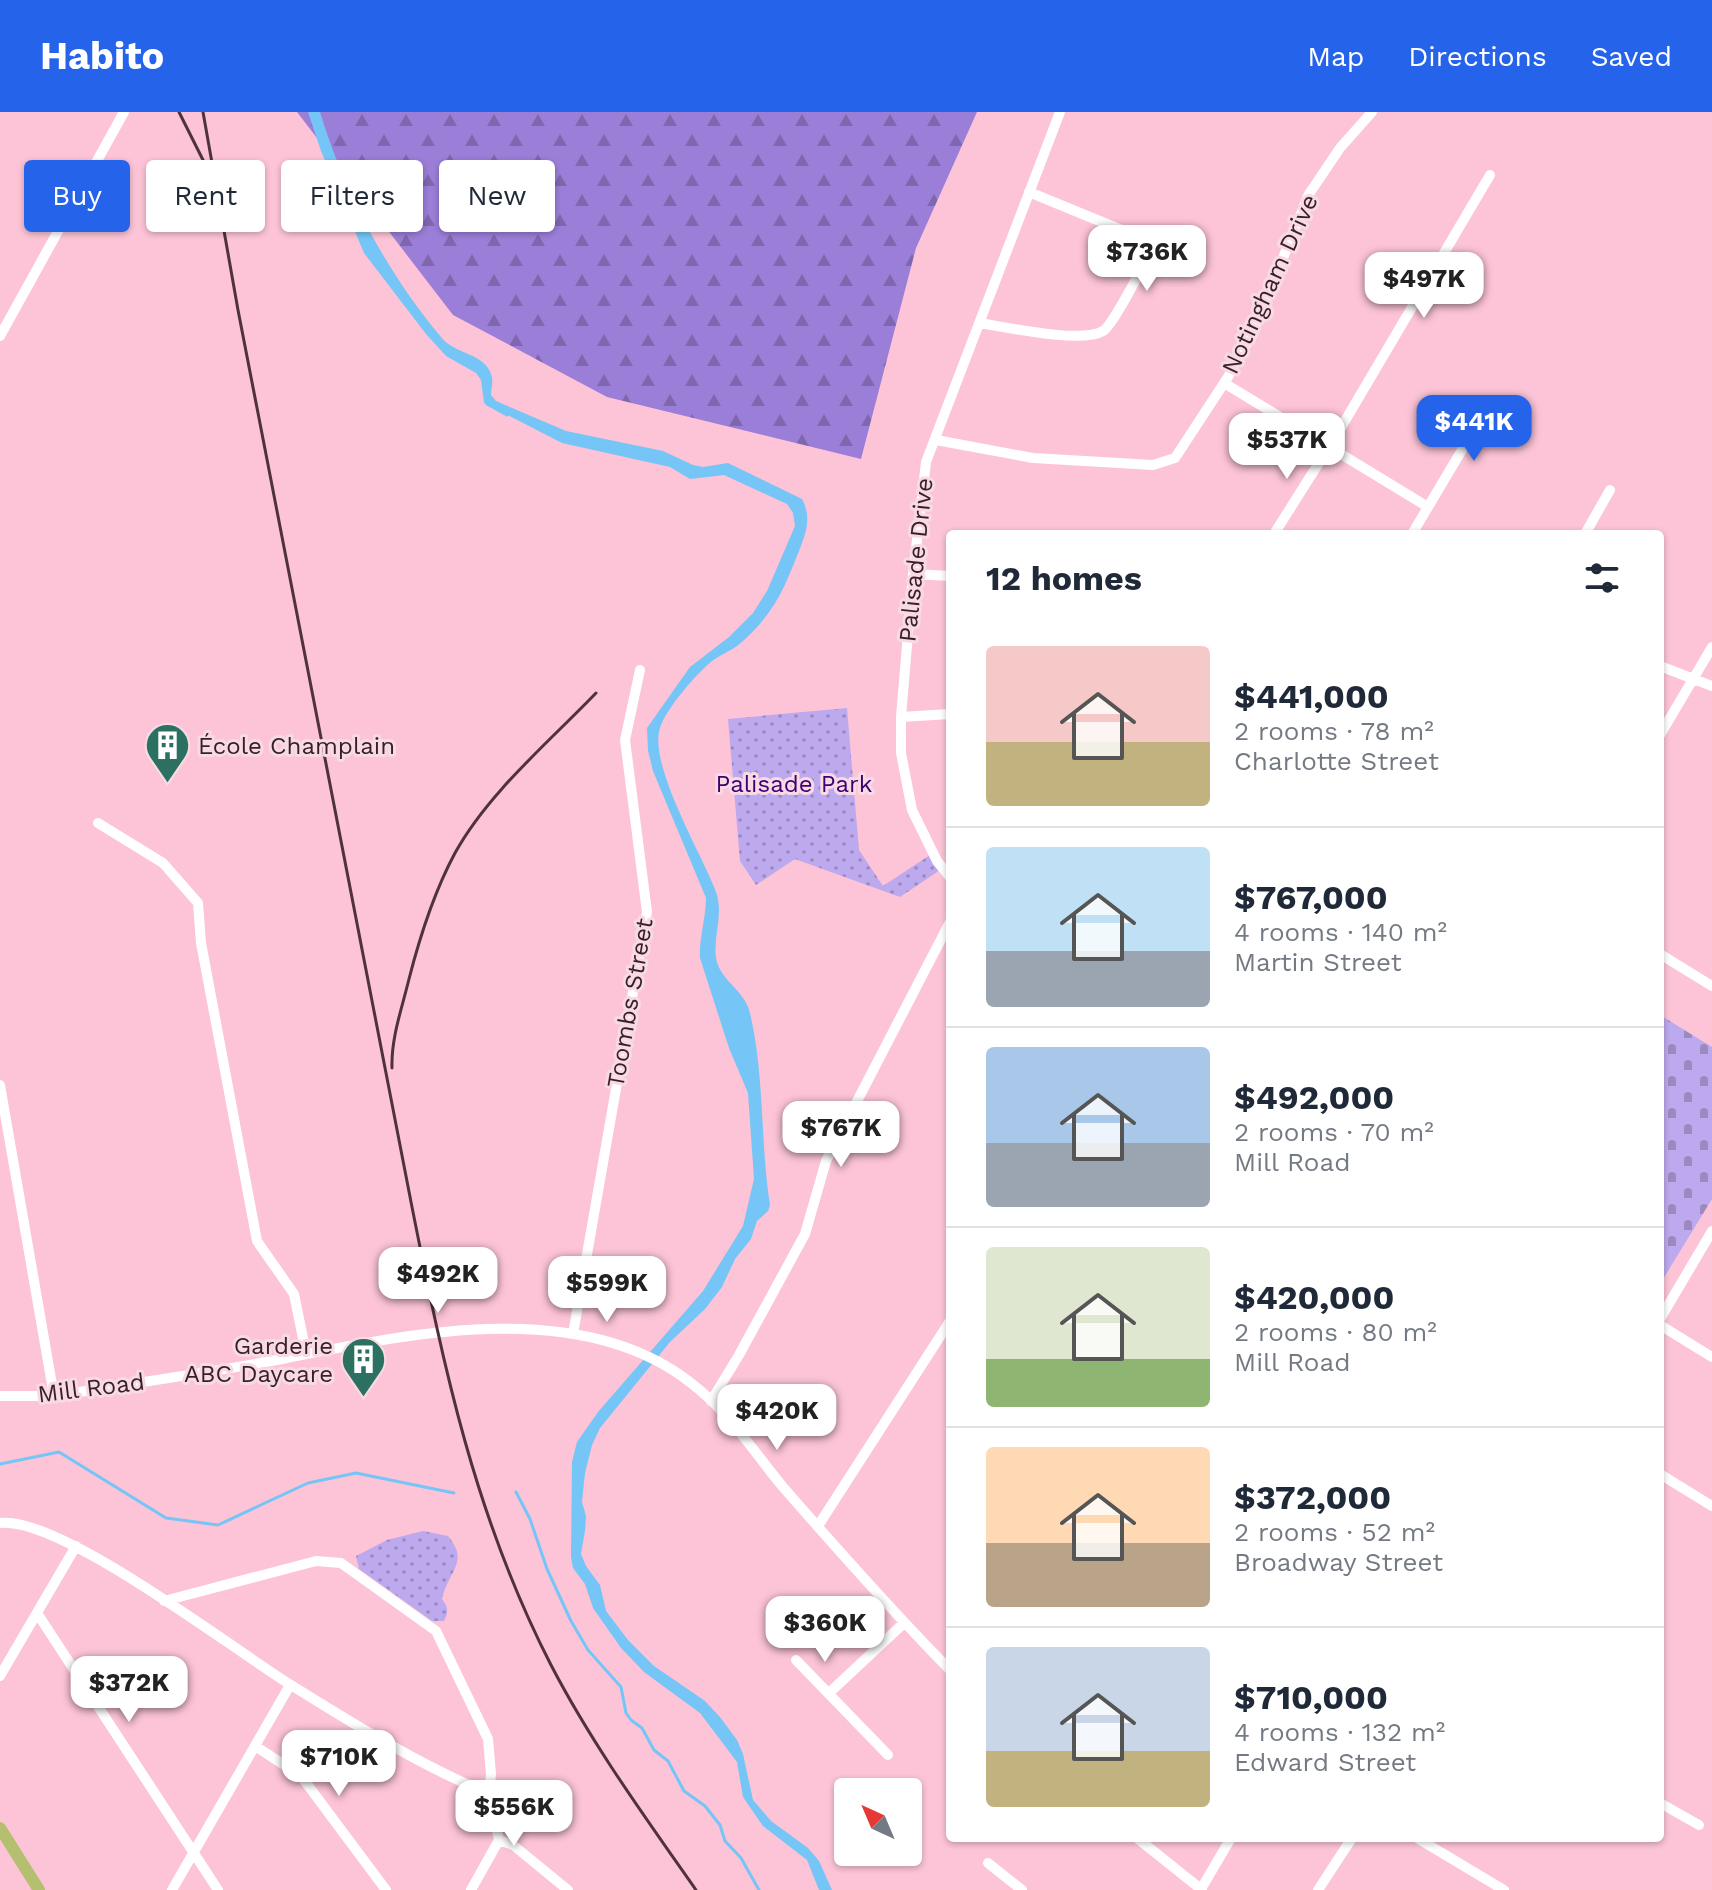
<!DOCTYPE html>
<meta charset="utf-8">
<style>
body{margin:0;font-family:"Work Sans",sans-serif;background:#f6f6f7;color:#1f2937;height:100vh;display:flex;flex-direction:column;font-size:30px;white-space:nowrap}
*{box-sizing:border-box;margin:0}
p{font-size:26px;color:#747a83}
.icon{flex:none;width:44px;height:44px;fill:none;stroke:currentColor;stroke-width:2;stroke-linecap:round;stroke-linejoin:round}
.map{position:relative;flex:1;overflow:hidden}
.sheet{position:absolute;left:946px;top:418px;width:718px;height:1312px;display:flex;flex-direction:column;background:#fff;border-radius:8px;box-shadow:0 2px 6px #0004}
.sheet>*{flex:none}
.top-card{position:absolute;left:24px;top:48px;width:760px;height:72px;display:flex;gap:16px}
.needle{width:52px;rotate:316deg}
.tools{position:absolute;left:834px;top:1666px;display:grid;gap:16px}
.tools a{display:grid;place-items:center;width:88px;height:88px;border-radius:8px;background:#fff;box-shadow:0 2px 6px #0004;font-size:40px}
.price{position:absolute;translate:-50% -68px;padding:0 18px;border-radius:16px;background:#fff;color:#222;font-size:26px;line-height:52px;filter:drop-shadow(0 2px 4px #0008)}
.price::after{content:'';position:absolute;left:50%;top:48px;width:24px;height:18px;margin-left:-12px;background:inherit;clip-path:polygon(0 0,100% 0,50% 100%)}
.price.on{background:#2563eb;color:#fff}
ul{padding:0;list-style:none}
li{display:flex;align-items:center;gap:24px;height:200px;padding:0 40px}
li+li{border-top:2px solid #e0e1e3}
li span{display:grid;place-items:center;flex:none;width:224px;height:160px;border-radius:8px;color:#555}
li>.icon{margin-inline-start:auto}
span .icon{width:96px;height:96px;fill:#fffc;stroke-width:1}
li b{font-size:34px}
h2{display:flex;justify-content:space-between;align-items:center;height:96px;padding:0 40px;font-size:34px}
.chip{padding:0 28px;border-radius:8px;background:#fff;box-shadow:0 2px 6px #0004;font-size:28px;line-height:72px}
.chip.on{background:#2563eb;color:#fff}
header{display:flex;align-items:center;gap:48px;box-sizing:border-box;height:112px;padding:0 40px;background:#2563eb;color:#fff}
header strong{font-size:38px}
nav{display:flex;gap:44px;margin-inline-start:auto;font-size:28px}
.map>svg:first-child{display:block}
</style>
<header>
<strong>Habito</strong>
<nav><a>Map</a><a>Directions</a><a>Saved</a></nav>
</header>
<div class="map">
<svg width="1712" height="1778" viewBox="0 0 1712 1778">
<defs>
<pattern id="forest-firs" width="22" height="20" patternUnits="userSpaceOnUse" patternTransform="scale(2)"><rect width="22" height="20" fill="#9b7ed8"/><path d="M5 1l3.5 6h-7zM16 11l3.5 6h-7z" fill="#7f67af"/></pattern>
<pattern id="cemetery-stones" width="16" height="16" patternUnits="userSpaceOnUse" patternTransform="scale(2)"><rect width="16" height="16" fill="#bda9ed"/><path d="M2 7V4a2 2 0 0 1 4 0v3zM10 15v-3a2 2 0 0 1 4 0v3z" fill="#9b89c0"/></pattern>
<pattern id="park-dots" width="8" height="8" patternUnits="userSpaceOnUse" patternTransform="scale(2)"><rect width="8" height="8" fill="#bda9ed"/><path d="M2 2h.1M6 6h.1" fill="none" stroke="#9b89c0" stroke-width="1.8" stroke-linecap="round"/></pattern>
</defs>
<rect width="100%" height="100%" fill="#fcc4d6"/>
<path fill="url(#forest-firs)" d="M297 0H977L916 136 861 347 607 285 453 203Z"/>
<path fill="url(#cemetery-stones)" d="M1660 903 1712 935V1087L1660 1172Z"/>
<path fill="url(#park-dots)" d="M847 596 859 738 883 774 930 743 940 758 900 785 795 747 756 773 740 749 728 607Z
M423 1419 448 1424C470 1450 448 1459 442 1487 448 1495 449 1499 444 1509H432L359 1457 356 1444 387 1428Z"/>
<path fill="#75c5f7" d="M308 0H320C345 82 386 159 441 225 455 243 487 241 492 265 493 272 491 277 491 283L496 289 566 319 663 339 693 353 703 355 728 351 802 387C812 406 806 421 799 439 789 464 780 488 763 508 756 517 746 527 737 534 729 540 719 543 711 550 697 561 665 598 660 616 648 653 703 744 716 780 724 802 713 824 716 846 720 869 745 878 750 901 765 965 760 1029 770 1093L768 1099 757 1109 751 1127 735 1147 722 1175 705 1197 670 1230 600 1316 592 1333 585 1361 582 1390 586 1404 585 1419 581 1442 586 1454 600 1473 606 1499 628 1528 654 1554 705 1589 720 1605 737 1628 743 1642 753 1688 771 1709 808 1736 819 1749 832 1778H819L807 1748 763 1714 743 1685 737 1650 700 1601 644 1560 621 1536 593 1496 585 1472 573 1456 571 1445 572 1350 577 1330 598 1300 703 1179 743 1114 754 1067 748 981 729 936 700 846C699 825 706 806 706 786L653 659 648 639 647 616 690 555 729 525 753 501 767 479 795 414 793 401 787 392 724 363 690 367 670 355 562 331 484 291 481 268 476 261 446 244 426 222 364 141 321 39Z"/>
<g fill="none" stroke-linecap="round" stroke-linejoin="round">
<path stroke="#75c5f7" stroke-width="3" d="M487 292 507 303
M0 1352 59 1340 166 1406 218 1413 308 1371 356 1361 454 1381
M516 1380 530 1407 547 1457 571 1509 588 1538 621 1575 626 1601 631 1608 642 1616 654 1638 668 1649 684 1679 705 1694 720 1713 725 1729 741 1746 759 1778"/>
<path stroke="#fff" stroke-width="10" d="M980 211C1005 215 1082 232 1103 219 1113 213 1140 159 1148 145L1141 126 1029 80
M0 224 124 0
M1224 271 1428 395
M936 328 1033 346 1153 353 1175 346 1228 265 1252 222 1309 82 1340 36 1372 0
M1274 422 1339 319 1490 63
M1412 422 1491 289
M1585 422 1610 378
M913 462 950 464
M1660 554 1712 574
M901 605 950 602
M1660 623 1712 535
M98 711 163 751 198 791 201 831 257 1129 294 1182 306 1241
M950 765 937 749 912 698 901 641V605L913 462 926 350 1060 0
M1660 842 1712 874
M0 973 54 1284
M1660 1207 1712 1119
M1660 1213 1712 1245
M573 1222 647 800 625 628 640 558
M0 1284H54C132 1271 210 1261 287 1246 412 1221 582 1185 691 1271 727 1298 754 1340 783 1375 837 1437 892 1499 950 1558
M711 1289 739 1243 805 1122 826 1049 950 810
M1660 1362 1712 1394
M0 1411C59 1403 234 1538 291 1573 355 1613 420 1653 489 1682
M818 1414 950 1209
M164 1489 316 1449 341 1451 436 1519 488 1627 491 1662 489 1682 499 1728 471 1778
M37 1501 218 1778
M796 1548 888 1643
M0 1564 76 1434
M829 1581 904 1511
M255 1634 301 1664 386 1778
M1660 1691 1699 1713
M1137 1726 1202 1778
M1417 1726 1504 1778
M499 1728 513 1733 568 1778
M988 1751 1022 1778
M1201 1777 1231 1726
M172 1778 290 1573
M1318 1778 1352 1726"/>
<path stroke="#b5bf70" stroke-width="12" d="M0 1716 39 1778"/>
<path stroke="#50323c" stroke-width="3" d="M179 0 204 50
M203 0 238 198 412 1095C444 1257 475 1405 551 1553 592 1632 645 1705 696 1778
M392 956C391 926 402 896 409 867 420 824 434 780 455 741 488 681 549 630 596 581"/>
</g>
<defs>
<symbol id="building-pin" viewBox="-11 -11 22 30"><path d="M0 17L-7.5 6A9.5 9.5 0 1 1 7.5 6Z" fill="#2c7062" stroke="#f7dae3"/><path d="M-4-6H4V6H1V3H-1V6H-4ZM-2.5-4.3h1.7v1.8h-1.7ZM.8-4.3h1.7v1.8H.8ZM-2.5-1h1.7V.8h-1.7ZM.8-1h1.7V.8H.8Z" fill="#fff"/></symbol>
</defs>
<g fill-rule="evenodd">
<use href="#building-pin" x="142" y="608" width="51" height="69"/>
<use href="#building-pin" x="338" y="1222" width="51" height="69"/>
</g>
<g text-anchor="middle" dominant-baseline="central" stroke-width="6" stroke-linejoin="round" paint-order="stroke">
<g font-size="24" fill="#381e27" stroke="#f7dae3">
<text transform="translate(1270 172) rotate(-65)">Notingham Drive</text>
<text transform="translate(916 448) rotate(-84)">Palisade Drive</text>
<text transform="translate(630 891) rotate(-80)">Toombs Street</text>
<text transform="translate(91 1276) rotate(-7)">Mill Road</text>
</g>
<g font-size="24" fill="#381e27" stroke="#f7dae3" text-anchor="start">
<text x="198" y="634">École Champlain</text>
<text x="333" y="1234" text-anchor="end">Garderie<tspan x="333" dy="28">ABC Daycare</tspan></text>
</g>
<g font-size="24" fill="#3c0173" stroke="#f7dae3">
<text x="794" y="672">Palisade Park</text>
</g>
</g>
</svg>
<div class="tools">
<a><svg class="needle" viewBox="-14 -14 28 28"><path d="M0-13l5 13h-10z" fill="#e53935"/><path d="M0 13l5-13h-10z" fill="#747a83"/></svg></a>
</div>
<b class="price" style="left:1147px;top:181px">$736K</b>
<b class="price" style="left:1424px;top:208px">$497K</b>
<b class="price on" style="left:1474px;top:351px">$441K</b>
<b class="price" style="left:1287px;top:369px">$537K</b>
<b class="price" style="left:841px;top:1057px">$767K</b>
<b class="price" style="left:438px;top:1203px">$492K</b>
<b class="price" style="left:607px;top:1212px">$599K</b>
<b class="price" style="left:777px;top:1340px">$420K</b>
<b class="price" style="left:825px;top:1552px">$360K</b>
<b class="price" style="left:129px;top:1612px">$372K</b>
<b class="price" style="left:339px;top:1686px">$710K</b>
<b class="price" style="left:514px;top:1736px">$556K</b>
<div class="top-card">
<a class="chip on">Buy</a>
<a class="chip">Rent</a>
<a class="chip">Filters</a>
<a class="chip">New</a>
</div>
<section class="sheet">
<h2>12 homes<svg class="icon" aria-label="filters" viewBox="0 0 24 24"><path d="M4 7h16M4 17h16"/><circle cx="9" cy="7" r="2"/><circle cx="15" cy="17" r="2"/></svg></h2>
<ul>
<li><span style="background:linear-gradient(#f6c9c9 60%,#c2b280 0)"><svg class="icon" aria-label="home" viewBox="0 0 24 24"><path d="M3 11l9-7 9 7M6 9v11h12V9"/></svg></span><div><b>$441,000</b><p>2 rooms · 78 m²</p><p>Charlotte Street</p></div></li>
<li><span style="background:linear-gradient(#bfe0f5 65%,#9aa5b1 0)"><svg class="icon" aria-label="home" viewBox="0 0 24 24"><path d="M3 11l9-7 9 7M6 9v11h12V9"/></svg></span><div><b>$767,000</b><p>4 rooms · 140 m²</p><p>Martin Street</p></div></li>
<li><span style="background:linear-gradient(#a9c7e8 60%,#9aa5b1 0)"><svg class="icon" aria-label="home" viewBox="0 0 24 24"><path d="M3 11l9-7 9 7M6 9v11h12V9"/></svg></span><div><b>$492,000</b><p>2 rooms · 70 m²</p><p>Mill Road</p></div></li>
<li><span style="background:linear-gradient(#dfe7d0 70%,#8fb573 0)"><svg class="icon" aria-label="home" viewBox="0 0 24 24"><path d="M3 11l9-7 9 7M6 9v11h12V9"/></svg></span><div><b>$420,000</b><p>2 rooms · 80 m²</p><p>Mill Road</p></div></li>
<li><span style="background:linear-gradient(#ffd9b3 60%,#b9a48a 0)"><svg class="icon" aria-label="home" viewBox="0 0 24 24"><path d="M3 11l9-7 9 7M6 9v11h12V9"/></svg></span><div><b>$372,000</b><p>2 rooms · 52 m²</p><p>Broadway Street</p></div></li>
<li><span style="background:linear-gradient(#c9d6e8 65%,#c2b280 0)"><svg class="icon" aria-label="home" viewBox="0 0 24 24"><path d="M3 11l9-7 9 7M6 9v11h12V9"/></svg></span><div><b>$710,000</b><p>4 rooms · 132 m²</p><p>Edward Street</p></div></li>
</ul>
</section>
</div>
